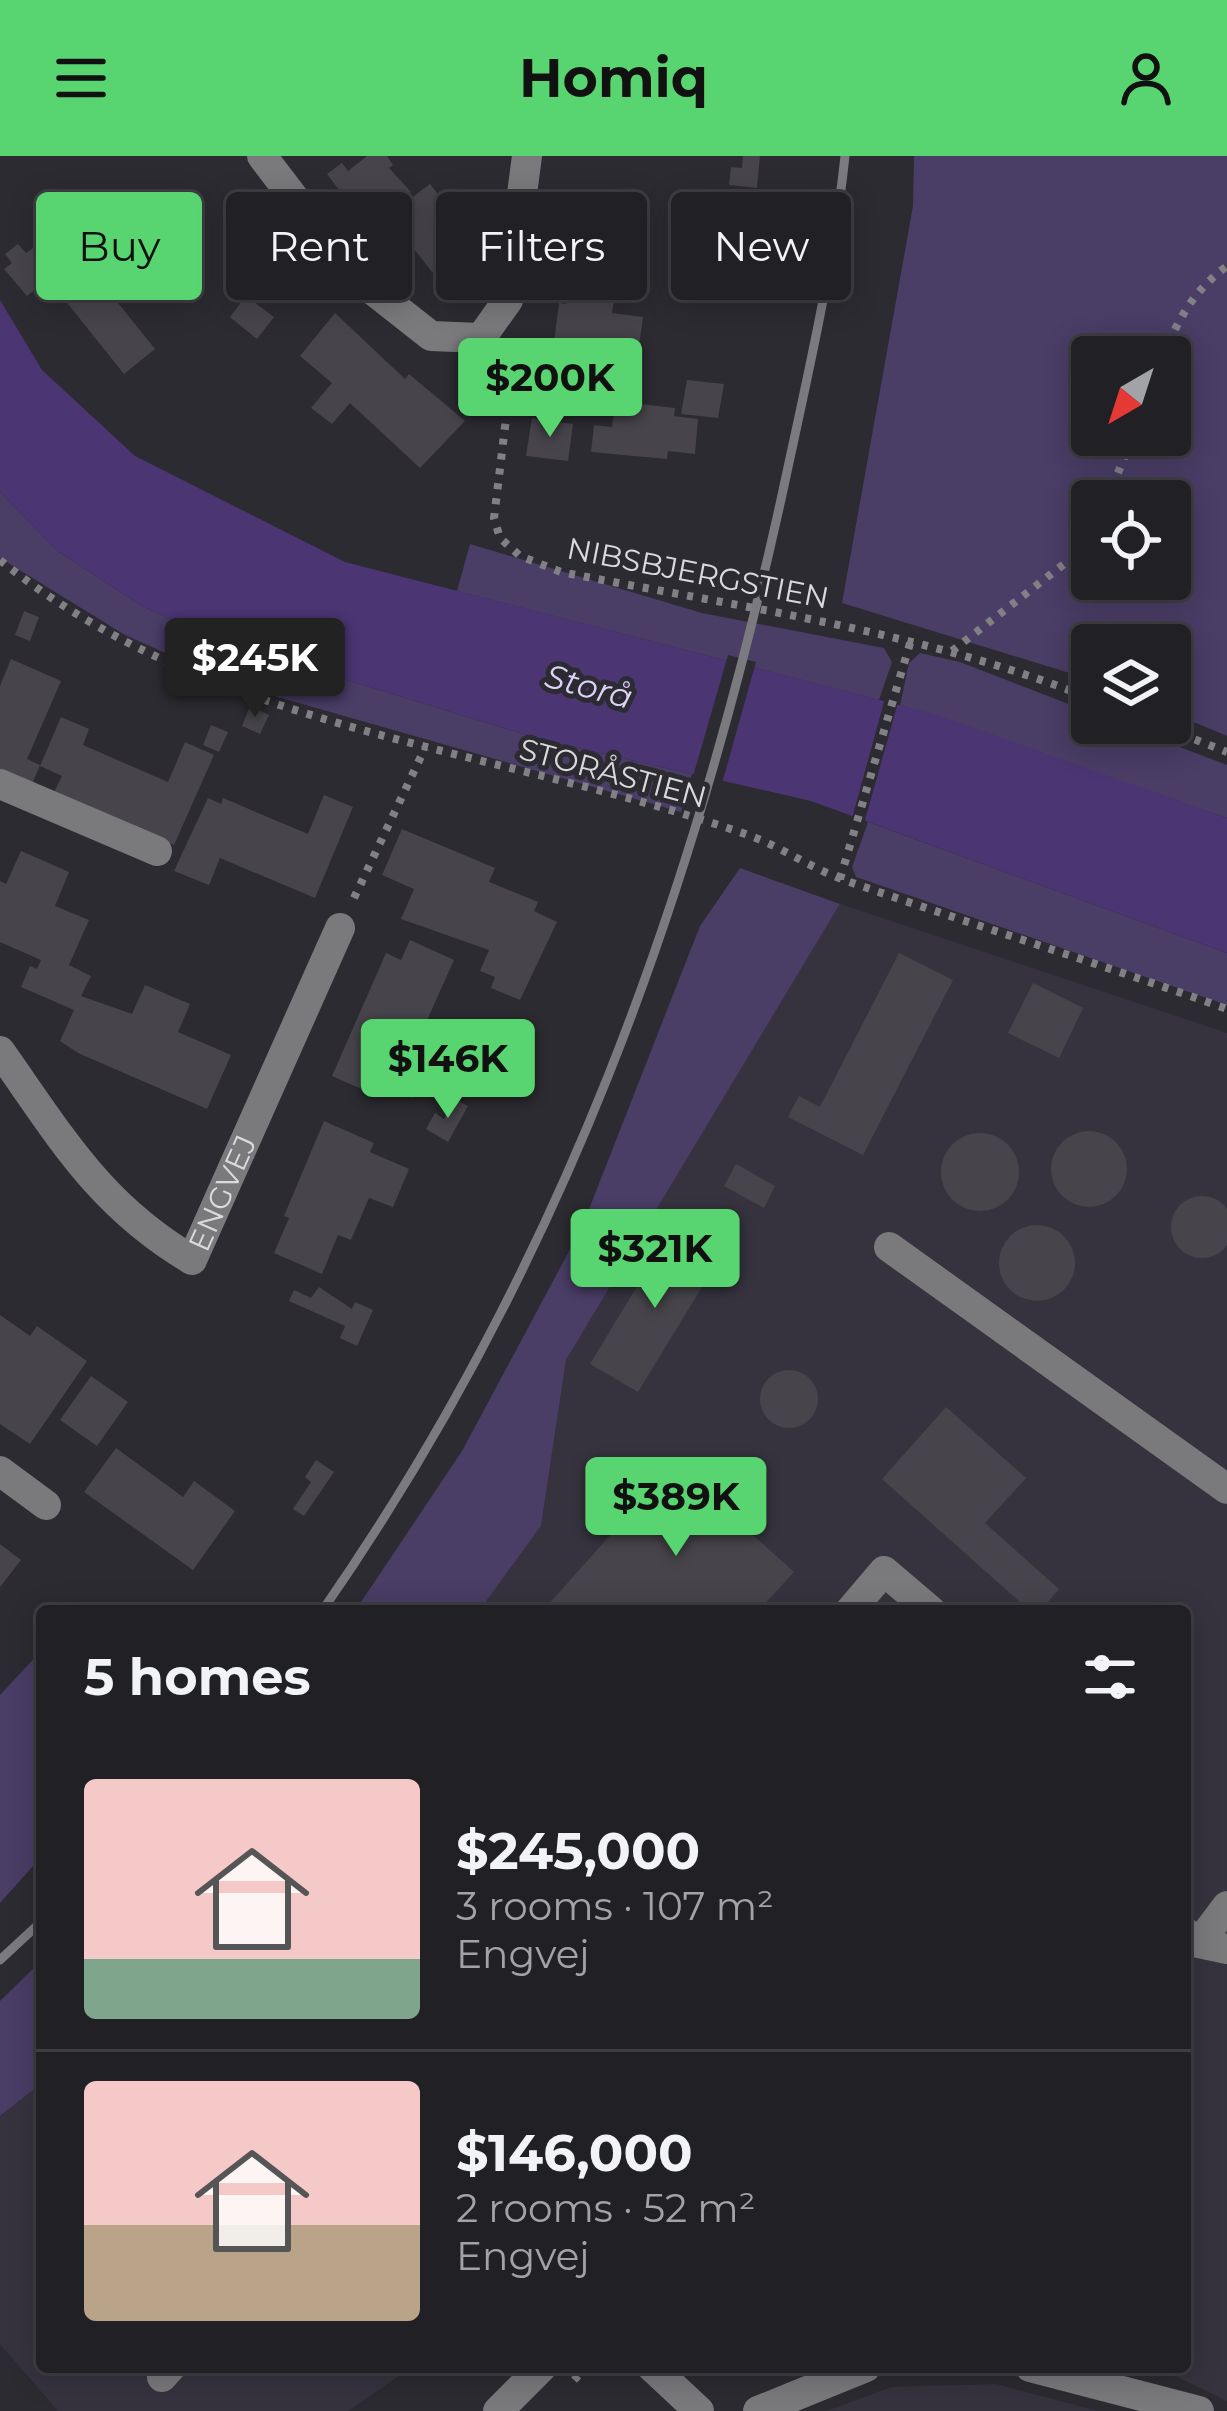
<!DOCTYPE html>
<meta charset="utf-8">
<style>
body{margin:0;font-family:Montserrat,sans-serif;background:#2d2d32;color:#f1f3f6;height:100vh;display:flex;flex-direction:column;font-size:45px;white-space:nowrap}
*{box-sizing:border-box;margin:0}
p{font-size:39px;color:#a2a3a7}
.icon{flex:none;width:66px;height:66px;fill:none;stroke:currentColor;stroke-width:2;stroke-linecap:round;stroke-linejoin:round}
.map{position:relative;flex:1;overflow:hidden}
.details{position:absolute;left:36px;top:1449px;width:1155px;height:768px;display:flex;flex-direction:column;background:#212025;border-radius:12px;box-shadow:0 6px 30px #0003,0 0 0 3px #3e3e42}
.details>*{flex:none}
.top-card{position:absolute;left:36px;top:36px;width:1155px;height:108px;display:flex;gap:24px}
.needle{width:78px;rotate:219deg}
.fabs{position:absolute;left:1071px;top:180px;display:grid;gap:24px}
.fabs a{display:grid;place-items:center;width:120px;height:120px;border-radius:12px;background:#212025;box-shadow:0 6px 30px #0003,0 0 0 3px #3e3e42;font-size:60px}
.price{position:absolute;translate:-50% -102px;padding:0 27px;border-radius:12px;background:#58d570;color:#111;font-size:39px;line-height:78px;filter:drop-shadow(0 3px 6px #0008)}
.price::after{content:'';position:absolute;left:50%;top:72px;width:36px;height:27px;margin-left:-18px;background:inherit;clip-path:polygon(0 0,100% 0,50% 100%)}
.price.on{background:#222;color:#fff}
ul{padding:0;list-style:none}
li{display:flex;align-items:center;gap:36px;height:300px;padding:0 48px}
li+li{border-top:3px solid #3e3e42}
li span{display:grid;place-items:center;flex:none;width:336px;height:240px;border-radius:12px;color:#555}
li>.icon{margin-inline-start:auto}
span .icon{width:144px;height:144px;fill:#fffc;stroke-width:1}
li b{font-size:51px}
h2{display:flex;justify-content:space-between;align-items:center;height:144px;padding:0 48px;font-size:51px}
.tag{padding:0 42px;border-radius:12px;background:#212025;box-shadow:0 6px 30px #0003,0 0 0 3px #3e3e42;font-size:42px;line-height:108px}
.tag.on{background:#58d570;color:#111}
header{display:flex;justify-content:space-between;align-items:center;height:156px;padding:0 48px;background:#58d570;color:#111;font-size:54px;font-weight:700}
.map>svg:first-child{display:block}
</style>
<header><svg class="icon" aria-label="menu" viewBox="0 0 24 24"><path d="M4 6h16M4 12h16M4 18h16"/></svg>Homiq<svg class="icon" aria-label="person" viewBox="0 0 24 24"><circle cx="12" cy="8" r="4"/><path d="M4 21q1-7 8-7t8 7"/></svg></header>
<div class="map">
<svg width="1227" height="2255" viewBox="0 0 1227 2255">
<rect width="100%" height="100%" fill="#2c2b31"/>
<path fill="#36333f" d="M840 748 1227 877V2245L1157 2211H1185V1455H479L541 1370 566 1204Z
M42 1927V2211H408L406 2215 348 2255H58L0 2188V1960Z
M996 2228 1097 2255H827L891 2231Z"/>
<path fill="#4a3d66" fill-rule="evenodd" d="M914 0H1227V580L1170 556V489H1092V524L842 447 913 50ZM1092 201H1170V279H1092ZM1092 345H1170V423H1092Z
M0 336 59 396 142 450 213 483 543 584 692 618 681 656 239 530 125 479 0 402Z
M470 388 702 457 884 492 892 506 879 544 457 435Z
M920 497 960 506 1092 557V567H1117L1227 609V662L900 549 909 507Z
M868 666 1227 797V849L856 721 852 711Z
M740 712 840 748 566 1204 541 1370 479 1455H355L462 1295 582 1071 700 770Z
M42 1494V1700L0 1747V1539Z
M42 1804V1927L0 1960V1845Z"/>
<path fill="#4b3572" d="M0 144 42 214 135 300 345 406 934 558 1227 662V797L811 645 543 584 213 483 142 450 59 396 0 336Z"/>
<path fill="#2c2b31" d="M728 499 756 506 721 631 692 624Z
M886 539 899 543 863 671 851 666Z"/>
<path fill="#47454b" d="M367 0H387L393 9 389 12 411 36 366 70 327 18 342 7 348 15Z
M743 0H760L757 32 729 29 731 11 742 12Z
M430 28 444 46 455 38 483 75 432 116 407 84 393 95 374 70Z
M568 44 625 52 618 105 561 97Z
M110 69 135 100 107 122 106 132 155 193 124 218 48 123 27 140 4 113 12 107 5 98 18 88 26 97 34 91 49 115 55 111 47 101 71 82 80 92Z
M569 124 616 130 612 157 643 161 639 190 611 186 606 218 551 211 559 147 566 148Z
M246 140 274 161 257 183 230 161Z
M335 157 405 223 409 218 465 265 420 312 350 247 332 268 311 252 332 227 300 200Z
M687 224 724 228 718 262 681 258Z
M615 245 675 252 674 260 698 263 695 298 668 295 667 303 591 296 594 269 612 271Z
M532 262 573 268 568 305 526 300Z
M24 455 39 461 30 485 15 479Z
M11 503 61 525 27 603 40 609 32 628 0 614V530Z
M250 550 269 559 260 578 242 570Z
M61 561 89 573 83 589 168 626 185 586 214 599 174 689 52 641 62 620 40 610Z
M211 569 228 576 219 596 203 589Z
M324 639 353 651 315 742 220 702 209 729 174 715 208 642 221 648 223 642 308 678Z
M402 673 495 712 489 726 538 746 534 755 557 766 520 844 491 832 495 821 480 815 489 794 401 763 414 733 382 719Z
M21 695 69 716 55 750 89 764 69 809 91 820 81 840 132 858 145 829 190 848 178 876 231 899 207 953 78 897 60 885 74 854 21 831 30 810 37 813 41 804 0 786V725L6 728Z
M410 784 454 804 415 891 432 899 413 942 380 928 375 939 332 920 386 797 401 804Z
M899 797 953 824 863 999 788 961 799 940 820 951Z
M1033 827 1083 852 1059 902 1008 877Z
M455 943 468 950 448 986 426 973 435 957 444 963Z
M324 965 374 987 370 996 409 1013 393 1051 369 1042 351 1084 338 1079 322 1118 274 1097 289 1062 284 1060Z
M1051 1013a38 38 0 1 1 76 0a38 38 0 1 1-76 0Z
M941 1016a39 39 0 1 1 78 0a39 39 0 1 1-78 0Z
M736 1008 775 1030 764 1052 724 1030Z
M1171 1071a31 31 0 1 1 62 0a31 31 0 1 1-62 0Z
M999 1107a38 38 0 1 1 76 0a38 38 0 1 1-76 0Z
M671 1074 719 1103 638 1236 590 1208Z
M319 1131 352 1153 355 1146 373 1154 357 1190 340 1182 345 1170 289 1145 294 1134 311 1142Z
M0 1159 30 1180 37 1170 87 1205 30 1288 0 1268Z
M760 1243a29 29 0 1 1 58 0a29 29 0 1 1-58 0Z
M91 1220 128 1246 97 1290 60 1264Z
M946 1251 1026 1322 985 1367 1059 1433 1040 1455H1030L882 1323Z
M116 1292 183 1341 194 1325 235 1355 193 1414 84 1336Z
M316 1304 334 1316 304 1360 293 1353 311 1326 305 1321Z
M674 1308 794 1416 758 1455H550L546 1451Z
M0 1388 21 1404 0 1431Z"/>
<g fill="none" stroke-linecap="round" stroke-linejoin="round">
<path stroke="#818085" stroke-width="8" stroke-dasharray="6 9" stroke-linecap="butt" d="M1163 201C1178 163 1194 134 1227 110
M493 211 508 246 494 362 500 382 520 400 561 416C739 451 922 475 1092 543
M1107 345 1133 279
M0 404C213 577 498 591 748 679 782 691 812 713 847 725 973 769 1101 808 1227 853
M952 495 1077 398 1092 378
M1153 567 1227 596
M840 723 911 484
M354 742 425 592
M574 2224 587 2211"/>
<g stroke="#7a797c" stroke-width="30">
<path d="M262 0 351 117 431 180 481 182 508 144 527 0"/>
<path d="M0 628 157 695"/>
<path id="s1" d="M0 895C61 981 99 1049 192 1104L340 772"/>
<path d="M889 1091 1227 1333"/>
<path d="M0 1315 46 1349"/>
<path d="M850 1455 884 1415 931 1455"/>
<path d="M1185 1776 1199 1787 1227 1793"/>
<path d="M1199 1787 1227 1750"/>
<path d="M652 2211 699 2255"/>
<path d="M1030 2211 1199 2255"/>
<path d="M162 2221 171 2211"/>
<path d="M498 2255 542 2211"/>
<path d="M758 2255 866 2211"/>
</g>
<path stroke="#7b7a7f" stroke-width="9" d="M322 1455C560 1113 693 744 782 339 806 227 833 113 845 0
M0 1804 42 1765"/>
</g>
<g text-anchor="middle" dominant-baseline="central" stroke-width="10" stroke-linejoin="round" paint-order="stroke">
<g font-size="30" fill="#dadadd" stroke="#2c2b31">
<text transform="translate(698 417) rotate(11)">NIBSBJERGSTIEN</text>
<text transform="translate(613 617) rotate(15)">STORÅSTIEN</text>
<text stroke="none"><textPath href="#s1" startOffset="360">ENGVEJ</textPath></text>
</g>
<g font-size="33" font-style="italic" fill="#ddd3f9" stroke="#2c2b31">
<text transform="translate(589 530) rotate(15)">Storå</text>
</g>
</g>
</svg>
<div class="fabs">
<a><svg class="needle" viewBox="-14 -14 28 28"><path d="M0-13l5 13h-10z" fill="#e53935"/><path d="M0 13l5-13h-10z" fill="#a2a3a7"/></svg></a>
<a><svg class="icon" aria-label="locate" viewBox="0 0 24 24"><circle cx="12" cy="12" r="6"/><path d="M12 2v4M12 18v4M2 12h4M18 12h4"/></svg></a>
<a><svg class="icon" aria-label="layers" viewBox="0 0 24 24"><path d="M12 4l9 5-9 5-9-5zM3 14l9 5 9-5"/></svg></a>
</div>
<b class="price" style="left:550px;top:284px">$200K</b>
<b class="price on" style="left:255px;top:564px">$245K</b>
<b class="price" style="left:448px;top:965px">$146K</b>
<b class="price" style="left:655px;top:1155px">$321K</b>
<b class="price" style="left:676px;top:1403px">$389K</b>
<div class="top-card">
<a class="tag on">Buy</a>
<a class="tag">Rent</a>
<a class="tag">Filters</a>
<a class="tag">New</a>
</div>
<section class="details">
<h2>5 homes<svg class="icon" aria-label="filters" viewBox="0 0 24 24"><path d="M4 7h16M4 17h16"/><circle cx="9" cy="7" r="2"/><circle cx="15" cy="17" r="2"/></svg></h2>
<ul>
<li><span style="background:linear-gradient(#f6c9c9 75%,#7fa58c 0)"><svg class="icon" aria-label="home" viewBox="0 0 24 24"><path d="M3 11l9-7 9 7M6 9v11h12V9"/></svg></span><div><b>$245,000</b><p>3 rooms · 107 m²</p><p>Engvej</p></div></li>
<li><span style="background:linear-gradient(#f6c9c9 60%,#b9a48a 0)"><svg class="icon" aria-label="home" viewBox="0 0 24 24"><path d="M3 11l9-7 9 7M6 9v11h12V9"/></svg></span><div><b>$146,000</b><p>2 rooms · 52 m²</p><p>Engvej</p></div></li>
</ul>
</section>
</div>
